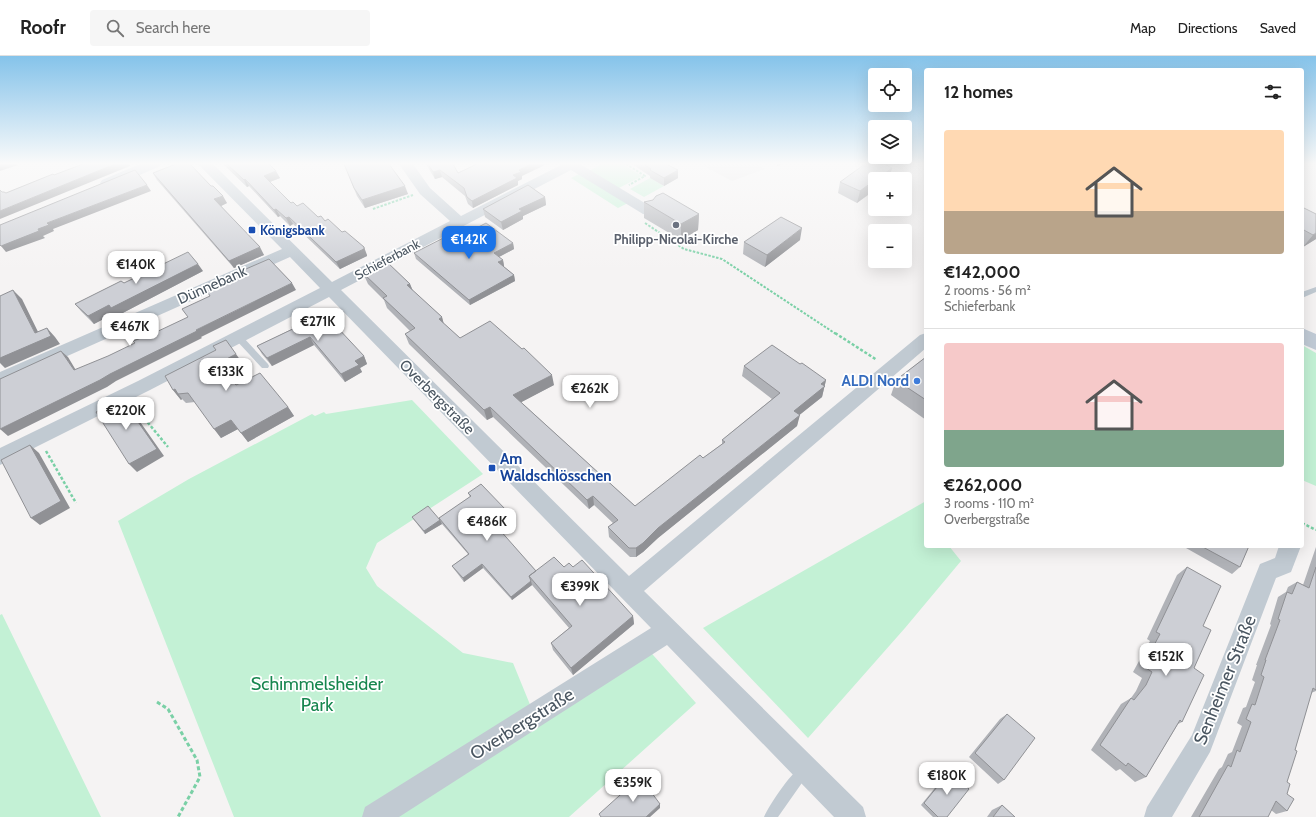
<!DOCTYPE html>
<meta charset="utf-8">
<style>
body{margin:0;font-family:Cabin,sans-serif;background:#f6f6f6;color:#222;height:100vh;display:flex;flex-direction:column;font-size:15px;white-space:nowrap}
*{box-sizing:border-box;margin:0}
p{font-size:13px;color:#767676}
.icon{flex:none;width:22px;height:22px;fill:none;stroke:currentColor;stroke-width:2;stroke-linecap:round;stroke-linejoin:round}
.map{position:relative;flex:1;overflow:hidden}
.sheet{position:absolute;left:924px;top:12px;width:380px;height:480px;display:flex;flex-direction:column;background:#fff;border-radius:4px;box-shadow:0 4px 16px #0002}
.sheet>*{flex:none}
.controls{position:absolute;left:868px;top:12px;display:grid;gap:8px}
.controls a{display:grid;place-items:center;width:44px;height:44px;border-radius:4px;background:#fff;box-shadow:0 4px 16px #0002;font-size:20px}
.price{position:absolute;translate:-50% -34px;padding:0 9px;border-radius:8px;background:#fff;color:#222;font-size:13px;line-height:26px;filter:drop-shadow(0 1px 2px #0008)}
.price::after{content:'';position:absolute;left:50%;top:24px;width:12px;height:9px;margin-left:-6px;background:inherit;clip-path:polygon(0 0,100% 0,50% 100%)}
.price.current{background:#1a73e8;color:#fff}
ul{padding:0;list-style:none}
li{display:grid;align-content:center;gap:8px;height:212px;padding:0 20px}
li+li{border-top:1px solid #e0e0e0}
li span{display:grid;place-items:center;height:124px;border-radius:4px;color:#555}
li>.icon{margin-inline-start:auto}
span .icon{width:72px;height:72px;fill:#fffc;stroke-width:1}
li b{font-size:17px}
h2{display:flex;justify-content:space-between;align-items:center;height:48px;padding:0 20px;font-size:17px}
header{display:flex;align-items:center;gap:24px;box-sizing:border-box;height:56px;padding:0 20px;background:#fff;border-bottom:1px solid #e0e0e0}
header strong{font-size:19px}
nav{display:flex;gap:22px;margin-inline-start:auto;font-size:14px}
.search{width:280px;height:36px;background:#f6f6f6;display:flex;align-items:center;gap:10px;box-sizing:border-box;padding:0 14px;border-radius:4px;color:#767676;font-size:15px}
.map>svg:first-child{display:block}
</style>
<header>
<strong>Roofr</strong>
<div class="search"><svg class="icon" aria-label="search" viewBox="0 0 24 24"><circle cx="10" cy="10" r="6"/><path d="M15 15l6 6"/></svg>Search here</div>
<nav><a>Map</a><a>Directions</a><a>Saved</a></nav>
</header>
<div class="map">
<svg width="1316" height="761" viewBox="0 0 1316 761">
<rect width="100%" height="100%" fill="#f5f3f3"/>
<path fill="#e6e4e5" d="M700 108H757L765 113 732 125Z"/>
<path fill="#c3f1d5" d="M602 108H622L642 120 617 133 589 115Z
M581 117 628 147 618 152 571 122Z
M650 122 664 130 644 141 630 133Z
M1302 289 1316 297V430L1302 424Z
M412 344 483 418 377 487 366 512 377 530 463 597 513 607 531 651 645 590 696 647 569 761H234L118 465 189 423 312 358 315 360 324 356 326 358Z
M926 445V490H949L961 505 905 572 808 682 703 572Z
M2 558 101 761H0V559Z"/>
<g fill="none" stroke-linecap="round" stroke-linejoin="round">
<path stroke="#7ad0a6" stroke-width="2" stroke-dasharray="2.5 1.5" stroke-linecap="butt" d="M626 108 645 120 629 129
M373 153 413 139
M645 167 684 193 722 203 836 278"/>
<path stroke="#7ad0a6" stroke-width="2.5" stroke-dasharray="3 2" stroke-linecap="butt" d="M835 277 877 304
M135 351 168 391
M46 395 76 447
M1302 467 1316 474"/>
<path stroke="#7ad0a6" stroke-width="3" stroke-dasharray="4 2.5" stroke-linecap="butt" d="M157 646 168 653 197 704 200 721 178 761"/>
<path fill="#c1cad2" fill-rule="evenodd" d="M1316 231V236L1302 242V236Z
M239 279 242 280 268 308 269 310 268 312H262L236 284 235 282 236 280Z
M805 708 809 710 811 714 778 761H764C769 749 794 712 805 708Z"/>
<path fill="#c1cad2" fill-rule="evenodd" d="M198 108H213L332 226 450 165 420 138 399 108H413L430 132 461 160 563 108H580L653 152 655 155 653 158 648 159 643 158 571 114 341 234 629 520 920 279 926 277V292L644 535 863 751 866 761H834L667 589 399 761H362L365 751 651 572 329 241 150 334 0 409V392L138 325 320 232 290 201 0 330V316L282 193Z
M1279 490H1301L1291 516 1276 522 1210 696 1172 761H1144L1147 751 1192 679 1260 508 1275 502Z"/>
<path fill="#c1cbd6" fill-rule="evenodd" d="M140 108H161L158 111 114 130 108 132 102 130 100 127 102 124Z
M1302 272 1316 278V294L1302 288Z"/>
</g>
<path fill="#b0b2b7" d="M223 108H269L280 122 270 126 291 147 325 165 367 199V200L340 213 293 168 290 170 280 160 278 161 249 130 247 131Z
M344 108H389L408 138 365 152 357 140Z
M426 108H453L458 117 522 120V123L518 125V129L473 152 468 148 465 140 442 121 435 123Z
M632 108H666L678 122 664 130 650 122V120Z
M892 112 889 123H875L857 147 838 137 840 126Z
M153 117 227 147 221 150 264 199 234 212 157 124Z
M545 141 546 149 523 160V163L503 174 485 161 483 153Z
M644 146 699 158 698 174 681 184 644 162Z
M1302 151 1316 183 1303 191 1302 190Z
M467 177 513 187 514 193 499 201 503 204 504 210H503L514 219 515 225 470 249 416 203 414 197Z
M800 184 765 211 743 198 744 186Z
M203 215 117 260 115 257 94 268 81 255 75 248 124 227Z
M363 217 410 228 413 235 442 261 443 267 460 282 554 329 521 346 635 450 703 402 722 388V384L772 343 742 320 744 310 800 308 826 324 822 341 799 359 797 370 658 482 643 496 636 501H630L609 481 608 471 613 467 594 449 589 453 493 361 487 364 409 288 405 278 410 275 387 252 384 244 368 228Z
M295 268 364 300 367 308 360 312 362 316 345 326 314 289 272 310 262 298 257 290 296 271Z
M926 301V364L891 339 896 324Z
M243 308 226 316 236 329 288 351 294 360 248 386 238 373 221 382 195 346 186 347 182 343 181 344 173 334Z
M468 437 506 454 507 457 493 467 536 515 564 511H573L633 560 634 568 573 619 553 594 551 587 569 572 532 529 512 544 483 512 464 526 454 513 452 510 468 498 442 468 425 478 414 464 412 461 439 462 470 441Z
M1187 490H1249L1240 511 1232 518 1186 492Z
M1260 490H1266L1264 492Z
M1316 491V635L1311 637 1295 694 1287 726V755L1276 758 1271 754 1268 761H1191L1219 713 1222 711 1228 698 1232 696 1242 670 1237 667 1243 652 1246 651 1255 626 1252 624 1257 609H1256L1271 569 1270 568 1278 541 1286 536 1288 531 1297 526 1303 529Z
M1187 511 1203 570 1182 666 1178 668 1146 721 1135 726 1120 713 1116 715 1091 694 1121 648 1131 642 1136 635 1142 622 1133 616 1150 585 1147 583 1177 519Z
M1007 658 1004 724 998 728 969 701 1000 663Z
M950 715 947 761H933L921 749 947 717Z
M1002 749 1015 761H987L992 754Z"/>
<path fill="#909195" d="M0 108H17L18 109 0 115Z
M115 108H129L130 110 0 163V155Z
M531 108H547L522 120V123L518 125V129L473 152 472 145 513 119 519 114Z
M777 108H783L777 110Z
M892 112 889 123H877Z
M440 114 442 121 435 123 433 116Z
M678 114V122L664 130V122Z
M276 115 280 122 267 127 264 120Z
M245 123 249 130 247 131 244 124Z
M875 124V134L857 147 860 135Z
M147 129 151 135 53 173 54 175 43 180 45 182 6 196 1 190 38 173 47 167Z
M405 130 408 138 365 152 362 144Z
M223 140 227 147 219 151 214 143Z
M545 141 546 149 523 160V163L503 174 501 166 519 153Z
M276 153 280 160 278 161 274 154Z
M699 158 698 174 681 184V168Z
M289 161 293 168 290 170 286 162Z
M802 172 800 184 765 211 767 199Z
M1316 177V183L1303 191 1313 179Z
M513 187 514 193 495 203 494 197Z
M260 191 264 199 234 212 229 205Z
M364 191 367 199V200L340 213 336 206Z
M503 204 504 210 499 212 498 206Z
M198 208 203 215 117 260 115 257 94 268 88 260 109 249Z
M514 219 515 225 470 249 469 244Z
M292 227 296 234 201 281 202 282 116 325 107 331 8 380 0 373 196 274Z
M410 228 414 238 407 229Z
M13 234 22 243 42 284 47 272 55 281 60 288 5 312 0 307V302L35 277Z
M442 261 445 272 439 263Z
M310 281 314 289 272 310 267 302Z
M61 295 68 301 80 321 74 314Z
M236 298 243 308 226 316 219 307Z
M364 300 367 308 360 312 362 316 345 326 341 318 355 305Z
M552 319 554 329 516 349 513 339Z
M826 324 822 341 792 365 794 355 821 328Z
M175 333 182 343 181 344 173 334Z
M122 343 129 350 164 400 137 416 129 408Z
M288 351 294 360 248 386 241 377Z
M490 351 493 361 487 364 484 354Z
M800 359 797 370 658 482 643 496 636 501V492L658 472Z
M231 364 238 373 221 382 214 373Z
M30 389 39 397 70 452 40 469 31 462Z
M593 440 594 449 589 453 587 444Z
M506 454 507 457 492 468 491 464Z
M440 464 442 468 425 478 424 475Z
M482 508 483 512 464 526 463 522Z
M531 525 532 529 512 544 511 541Z
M633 560 634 568 573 619 571 612Z
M660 748V752L650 761H646Z"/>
<path fill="#cdcfd5" stroke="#909195" d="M83 108H115L0 155V134L2 136H4L6 137 53 118 54 119Z
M176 108H190L211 130H213L223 140 214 143 260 191 229 205 153 117Z
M227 108H269L276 115 264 120 291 147 293 146 297 150 303 147 318 161 321 160 325 165 328 163 342 176 345 175 364 191V193L336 206 289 161 286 162 276 153 274 154 245 123 244 124Z
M344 108H389L405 130 362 144 354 132Z
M428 108H453L458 117 477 108H531L519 114 521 116 513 119 517 122 472 145 467 141 464 132 440 114 433 116Z
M644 108H666L678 114 664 122 650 114 651 113Z
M865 108H884L892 112 877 123H875V124L860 135 840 126Z
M135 114 147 129 47 167 49 169 38 173 39 175 1 190 0 189V169Z
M528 129 545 141 519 153 522 155 501 166 483 153Z
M663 137 699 158 681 168 644 146 653 144 656 140Z
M1302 151 1316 158V177L1313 179 1302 173Z
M781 161 802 172 767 199 744 186Z
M486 167 513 187 494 197 503 204 498 206 514 219 469 244 414 197 461 173 467 177Z
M188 196 198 208 111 252 109 249 88 260 75 248 121 225 124 227Z
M269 203 292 227 196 274 197 275 110 318 100 324 0 373V323L61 295 74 314 108 300 135 287 133 285 152 278 188 261 182 253 210 240 207 235 241 219 239 216Z
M387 206 410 228 407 229 442 261 439 263 460 282 490 265 522 293 524 292 552 319 513 339 635 450 700 399 703 402 725 386 722 384 780 337 744 310 772 289 800 308 802 307 826 324 821 328 825 330 794 355 800 359 658 472 643 487 636 492H629L608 471 618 464 593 440 587 444 490 351 484 354 405 278 415 272 383 242 387 240 363 217Z
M13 234 35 277 47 272 51 280 0 302V240Z
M322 255 364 300 355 305 359 309 341 318 310 281 267 302 257 290 297 271 295 268Z
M226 284 236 298 219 307 236 329 260 317 288 351 241 377 231 364 214 373 188 337 178 338 175 333 173 334 165 320 216 294 213 290Z
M926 301V344L896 324Z
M122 343 157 393 129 408 96 356Z
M30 389 61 445 31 462 1 404Z
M481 428 506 454 491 464 536 515 529 520 531 525 511 541 482 508 463 522 452 510 469 498 439 462 471 440 468 437Z
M428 450 440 464 424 475 412 461Z
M1201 490H1249L1240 511Z
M554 501 564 511 569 507 573 511 582 504 633 560 571 612 551 587 572 570 529 520Z
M1187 511 1221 530 1203 570 1211 574 1194 612 1204 619 1182 666 1180 664 1146 721 1128 707 1126 710 1100 689 1131 642 1134 644 1146 629 1152 616 1143 610 1160 578 1156 576Z
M1316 511V634L1313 632 1295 694 1297 695 1287 726 1290 728 1287 738 1294 743 1287 755 1276 745 1268 761H1199L1228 709 1231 711 1237 694 1240 696 1251 666 1246 663 1252 648 1255 649 1264 621 1261 619 1266 604H1265L1280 564 1278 563 1287 536 1292 538 1297 526 1309 532Z
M1007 658 1035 682 1004 724 975 697Z
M950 715 969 733 947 761H938L924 747Z
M640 721 660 748 646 761H601L599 758Z
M1002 749 1015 761H993Z"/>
<linearGradient id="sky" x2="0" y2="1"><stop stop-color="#85c3ea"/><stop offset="0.5" stop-color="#fafafa"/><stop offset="1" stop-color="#fafafa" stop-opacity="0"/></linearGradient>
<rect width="1316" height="215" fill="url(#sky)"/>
<circle fill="#6b7280" stroke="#fff" stroke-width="1.5" cx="676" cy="169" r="4"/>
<g fill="#1a4fb4" stroke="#fff" stroke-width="1.5">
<rect x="248" y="170" width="8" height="8" rx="2"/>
<rect x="488" y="408" width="8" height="8" rx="2"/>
</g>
<circle fill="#3f7fe0" stroke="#fff" stroke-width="1.5" cx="917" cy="325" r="4"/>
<g text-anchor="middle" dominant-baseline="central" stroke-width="3.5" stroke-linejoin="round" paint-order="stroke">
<g font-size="13" font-weight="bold" fill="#164399" stroke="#fff" text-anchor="start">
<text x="260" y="174">Königsbank</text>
</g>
<g font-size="13" font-weight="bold" fill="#5b616d" stroke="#fff">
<text x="676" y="183">Philipp-Nicolai-Kirche</text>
</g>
<g font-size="13" fill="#4a5661" stroke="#fff">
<text transform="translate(387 203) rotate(-28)">Schieferbank</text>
</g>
<g font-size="15" fill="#4a5661" stroke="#fff">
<text transform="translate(212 229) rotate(-24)">Dünnebank</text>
<text transform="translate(437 341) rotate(45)">Overbergstraße</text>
</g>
<g font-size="15" font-weight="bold" fill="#366cbe" stroke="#fff" text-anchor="end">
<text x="909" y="325">ALDI Nord</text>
</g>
<g font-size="15" font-weight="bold" fill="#164399" stroke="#fff" text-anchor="start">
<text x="500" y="403">Am<tspan x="500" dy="17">Waldschlösschen</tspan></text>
</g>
<g font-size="18" fill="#4a5661" stroke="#fff">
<text transform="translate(1225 624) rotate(-68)">Senheimer Straße</text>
<text transform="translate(522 668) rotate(-32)">Overbergstraße</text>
</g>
<g font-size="18" fill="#17864f" stroke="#fff">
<text x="317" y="628">Schimmelsheider<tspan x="317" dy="21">Park</tspan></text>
</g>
</g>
</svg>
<div class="controls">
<a><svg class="icon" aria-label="locate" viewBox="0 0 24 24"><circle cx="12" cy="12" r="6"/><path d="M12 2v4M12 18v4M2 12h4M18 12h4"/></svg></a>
<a><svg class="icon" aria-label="layers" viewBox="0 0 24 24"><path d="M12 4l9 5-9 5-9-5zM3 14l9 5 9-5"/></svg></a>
<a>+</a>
<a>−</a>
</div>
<b class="price current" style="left:469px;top:204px">€142K</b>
<b class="price" style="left:136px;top:229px">€140K</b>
<b class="price" style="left:318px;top:286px">€271K</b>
<b class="price" style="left:130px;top:291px">€467K</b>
<b class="price" style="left:226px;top:336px">€133K</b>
<b class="price" style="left:590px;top:353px">€262K</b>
<b class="price" style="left:126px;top:375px">€220K</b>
<b class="price" style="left:487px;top:486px">€486K</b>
<b class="price" style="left:580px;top:551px">€399K</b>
<b class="price" style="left:1166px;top:621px">€152K</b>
<b class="price" style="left:947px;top:740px">€180K</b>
<b class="price" style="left:633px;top:747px">€359K</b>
<section class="sheet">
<h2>12 homes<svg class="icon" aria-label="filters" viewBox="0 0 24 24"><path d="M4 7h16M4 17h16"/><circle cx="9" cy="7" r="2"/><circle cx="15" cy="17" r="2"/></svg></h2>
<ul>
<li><span style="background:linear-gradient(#ffd9b3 65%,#b9a48a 0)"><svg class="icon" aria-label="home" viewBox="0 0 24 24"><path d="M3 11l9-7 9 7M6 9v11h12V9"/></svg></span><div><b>€142,000</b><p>2 rooms · 56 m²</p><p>Schieferbank</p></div></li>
<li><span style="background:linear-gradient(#f6c9c9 70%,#7fa58c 0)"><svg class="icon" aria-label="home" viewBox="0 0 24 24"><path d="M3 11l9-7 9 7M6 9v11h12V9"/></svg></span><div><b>€262,000</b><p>3 rooms · 110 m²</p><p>Overbergstraße</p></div></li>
</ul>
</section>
</div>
